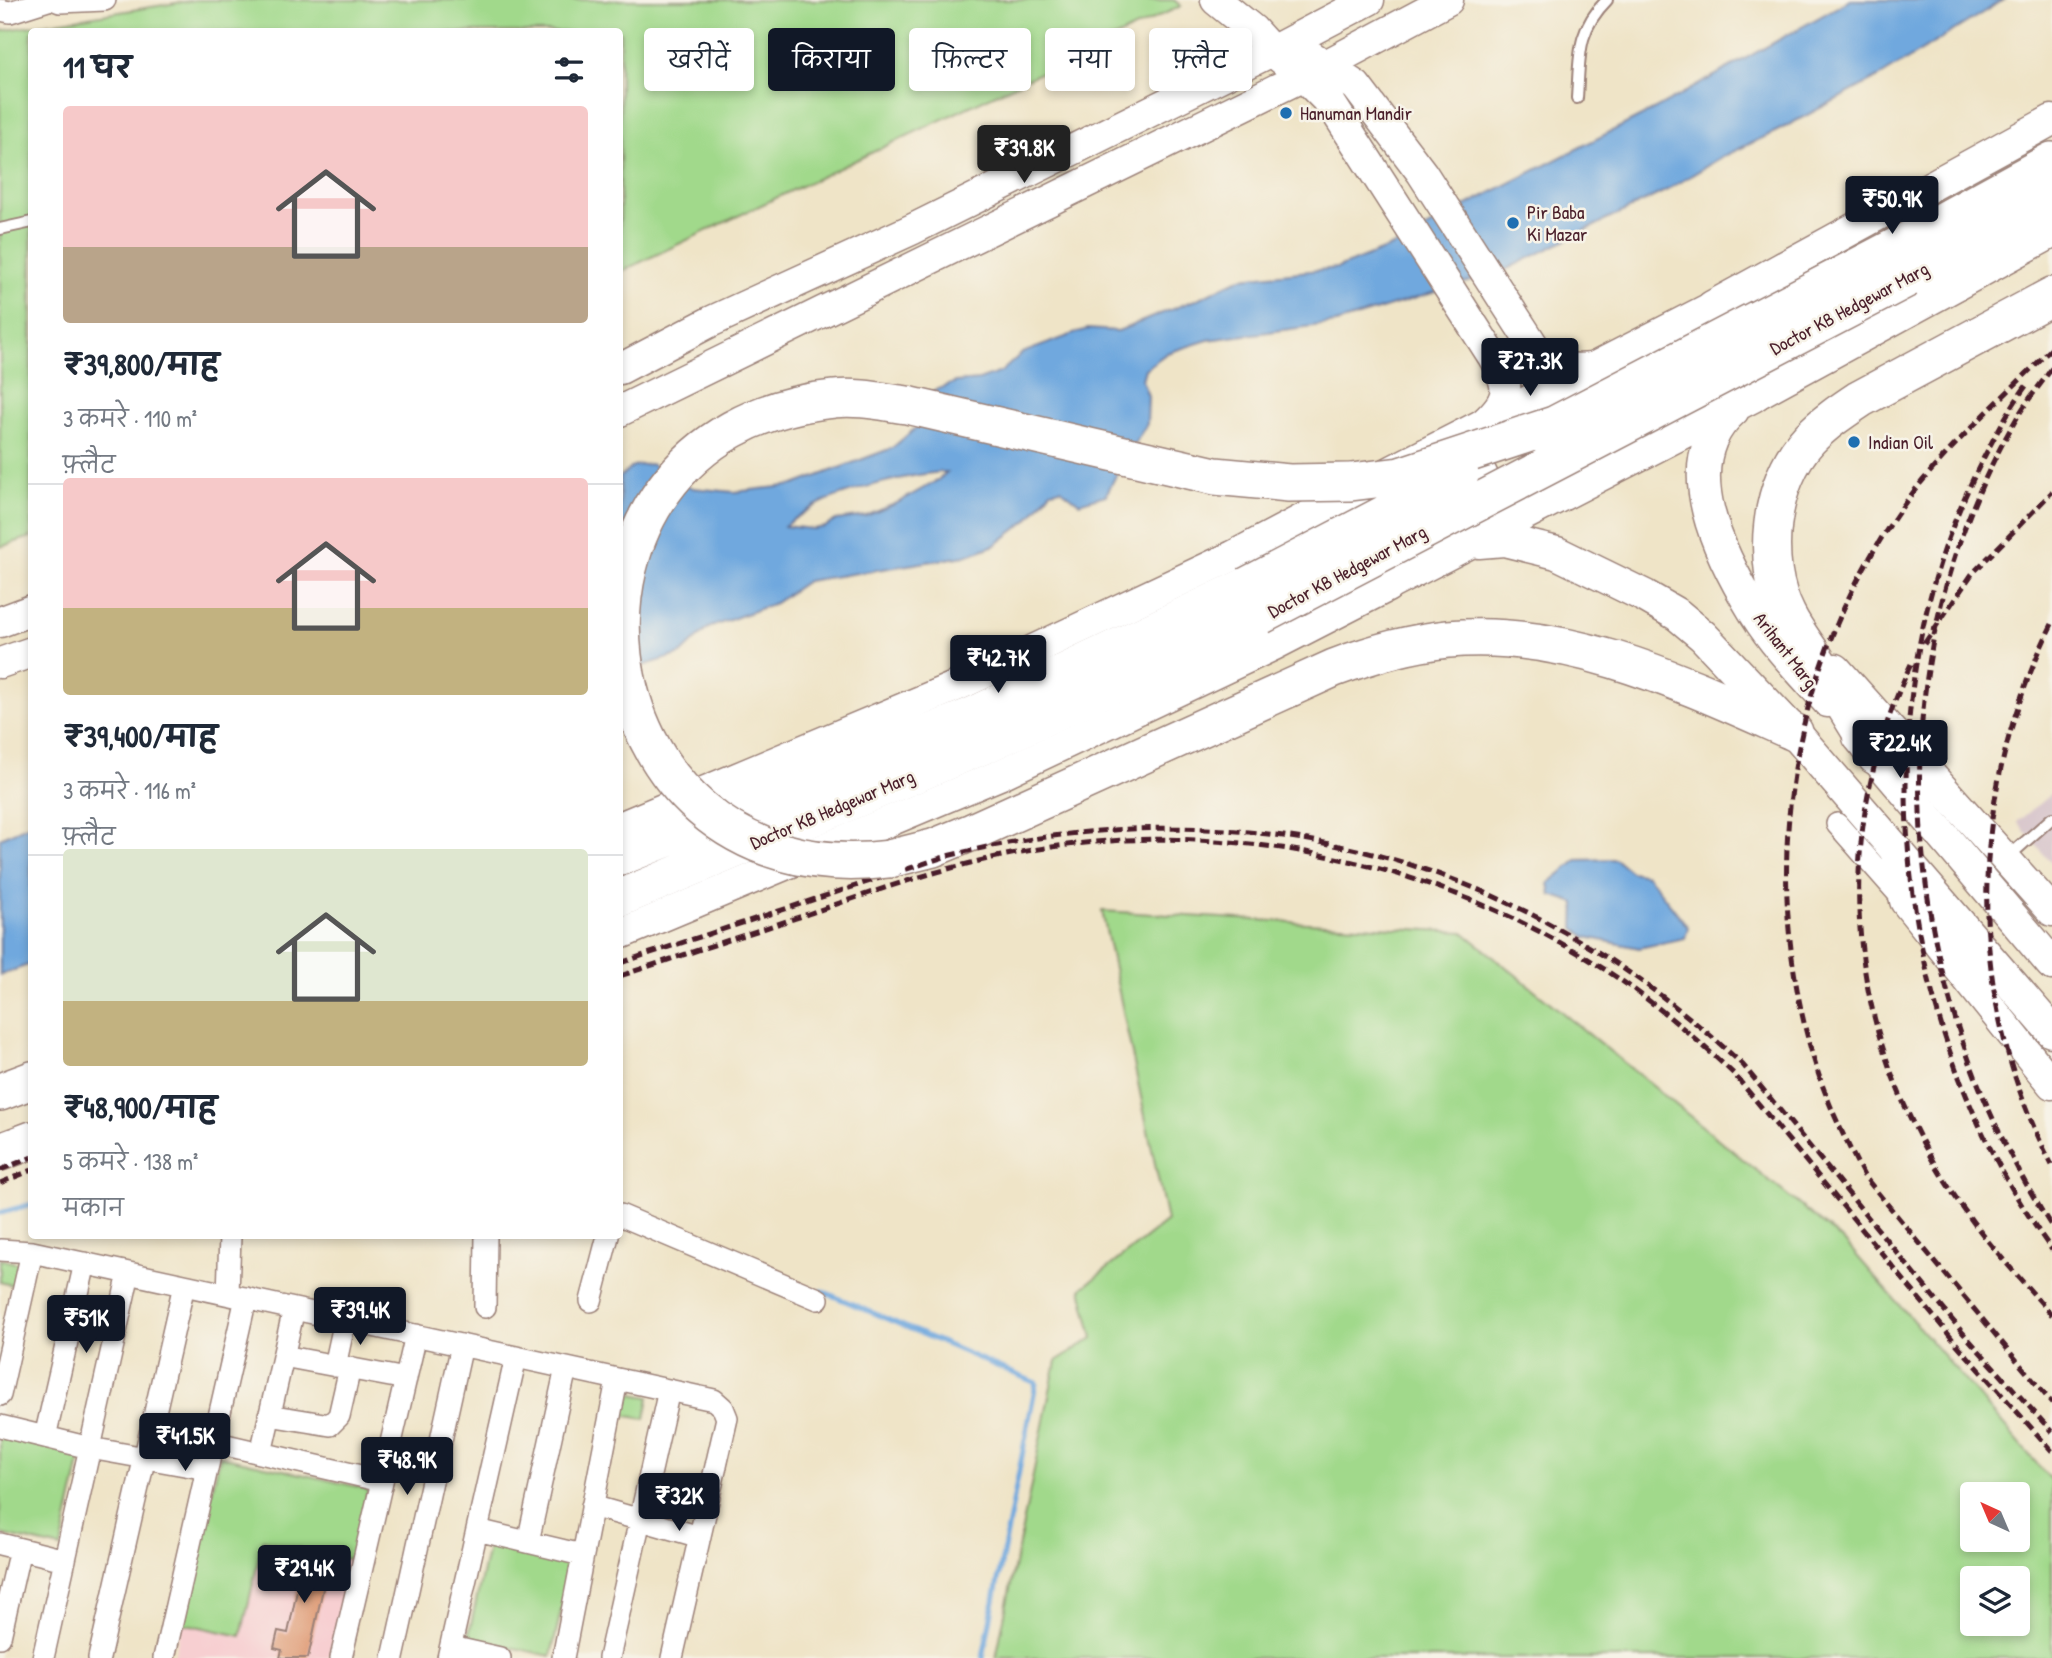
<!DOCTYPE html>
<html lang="hi">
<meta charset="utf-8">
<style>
body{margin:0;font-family:"Patrick Hand","Playpen Sans Deva",sans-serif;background:#f6f6f7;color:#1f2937;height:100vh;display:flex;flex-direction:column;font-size:26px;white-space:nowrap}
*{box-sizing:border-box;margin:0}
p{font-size:23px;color:#747a83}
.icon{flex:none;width:38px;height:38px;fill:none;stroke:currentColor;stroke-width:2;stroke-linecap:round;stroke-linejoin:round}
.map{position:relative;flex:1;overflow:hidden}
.details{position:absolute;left:28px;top:28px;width:595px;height:1211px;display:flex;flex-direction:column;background:#fff;border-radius:7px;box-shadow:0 4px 10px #0003}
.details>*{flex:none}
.banner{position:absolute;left:644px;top:28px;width:665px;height:63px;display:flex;gap:14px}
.needle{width:46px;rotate:316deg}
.fabs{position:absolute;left:1960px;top:1482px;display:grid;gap:14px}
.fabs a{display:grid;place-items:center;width:70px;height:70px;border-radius:7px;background:#fff;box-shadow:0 4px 10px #0003;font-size:35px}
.price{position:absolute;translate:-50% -60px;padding:0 16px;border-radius:7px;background:#111827;color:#fff;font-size:23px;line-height:46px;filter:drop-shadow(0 2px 4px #0008)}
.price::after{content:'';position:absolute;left:50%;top:42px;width:21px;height:16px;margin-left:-10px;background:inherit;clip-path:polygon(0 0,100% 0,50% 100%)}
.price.current{background:#222;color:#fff}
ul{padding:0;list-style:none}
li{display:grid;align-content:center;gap:14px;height:371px;padding:0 35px}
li+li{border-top:2px solid #e0e1e3}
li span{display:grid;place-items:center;height:217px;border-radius:7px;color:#555}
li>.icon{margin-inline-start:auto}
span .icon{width:126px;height:126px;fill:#fffc;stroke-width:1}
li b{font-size:30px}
h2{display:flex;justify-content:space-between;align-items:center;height:84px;padding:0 35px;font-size:30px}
.pill{padding:0 24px;border-radius:7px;background:#fff;box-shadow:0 4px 10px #0003;font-size:24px;line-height:63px}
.pill.current{background:#111827;color:#fff}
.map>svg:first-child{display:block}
</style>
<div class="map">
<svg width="2052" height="1658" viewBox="0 0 2052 1658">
<rect width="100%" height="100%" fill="#f7f3e8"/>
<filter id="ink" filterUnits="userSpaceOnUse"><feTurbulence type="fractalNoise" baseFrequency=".0143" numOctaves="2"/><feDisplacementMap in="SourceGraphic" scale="14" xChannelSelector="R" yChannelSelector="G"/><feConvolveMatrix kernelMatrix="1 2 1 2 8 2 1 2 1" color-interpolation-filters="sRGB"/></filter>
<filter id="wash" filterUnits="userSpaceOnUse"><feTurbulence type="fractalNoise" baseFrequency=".00686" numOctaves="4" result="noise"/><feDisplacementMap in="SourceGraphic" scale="28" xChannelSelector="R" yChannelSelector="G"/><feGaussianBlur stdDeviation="1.57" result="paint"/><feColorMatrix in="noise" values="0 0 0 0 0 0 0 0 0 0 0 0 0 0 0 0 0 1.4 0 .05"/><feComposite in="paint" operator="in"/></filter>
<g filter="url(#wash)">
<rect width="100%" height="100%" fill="#efe4c7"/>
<path fill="#f7cfd1" d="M263 1540 352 1560 329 1658H174L182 1623 241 1636Z"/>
<path fill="#d2bdc6" d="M2052 793V864L2017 822Z"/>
<path fill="#a1d98b" stroke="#767c5b" stroke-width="2" fill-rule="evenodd" d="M195 0H1174L1181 6 620 272V32H32L31 537 0 547V31Z
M1102 911 1463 932 1845 1242 2052 1481V1658H996L1056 1361 1093 1338 1081 1289 1167 1221ZM1972 1494H2018V1540H1972ZM1972 1578H2018V1624H1972Z
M0 1259 24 1265 18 1287 0 1282Z
M626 1393 649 1397 645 1419 622 1415Z
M0 1435 82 1453 61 1548 0 1534Z
M220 1456 368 1489 352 1560 263 1540 241 1636 182 1623Z
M489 1543 572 1561 551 1656 468 1638Z"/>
<path fill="#6fa8de" stroke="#5c6484" stroke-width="2" fill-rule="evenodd" d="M1850 0H2003L1879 77 1777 131 1722 157 1667 190 1503 271 1336 323 1208 340 1167 353 1145 369 1142 380 1148 396 1147 424 1125 458 1106 495 1079 503 1061 489 1051 491 1028 520 995 545 965 556 807 581 775 603 708 628 681 654 620 673V477L633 466 651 464 693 488 734 492 794 485 892 448 917 427 930 392 956 382 979 380 1001 372 1022 353 1087 329 1118 331 1195 300 1241 278 1338 268 1393 246 1465 206 1655 109ZM947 472 938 480 897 503 866 516 836 520 825 527 813 529 784 526C796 518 808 509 821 503 851 489 914 473 947 472Z
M31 824V964L0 975V838Z
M1615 859 1631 872 1647 875 1688 927 1685 938 1639 948 1586 937 1574 927 1575 903 1551 895 1549 883 1577 860Z"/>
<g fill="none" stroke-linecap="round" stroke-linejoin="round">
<path stroke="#6fa8de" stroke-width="5" d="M0 1213 32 1204
M822 1291 1036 1383 983 1658"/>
</g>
<g id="blocks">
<path fill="#e09d78" d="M296 1549 330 1556 308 1658H280L282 1650 274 1648 278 1631 288 1633 301 1572 292 1570Z"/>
</g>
</g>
<g filter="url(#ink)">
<use href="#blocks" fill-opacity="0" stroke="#9c8279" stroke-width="2"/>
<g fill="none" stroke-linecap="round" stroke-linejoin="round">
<defs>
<path id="lane" d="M1577 98C1580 57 1576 31 1607 0
M0 229 32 222
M2008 857 2052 818"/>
<path id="street" d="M55 0 60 2 105 0
M0 10 10 12 48 0
M1837 824 1903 899
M620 1215 818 1299
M0 1250 32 1252 714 1400 723 1408 727 1418 672 1658
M228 1294 230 1236
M591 1301 608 1236
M485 1307 486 1236
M283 1356 406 1379
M335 1366 345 1320
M0 1395 32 1252
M269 1415 330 1425 339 1416 350 1368
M0 1426 90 1448 207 1469
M45 1437 85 1263
M213 1442 382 1481
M261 1453 294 1309
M592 1506 700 1537
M477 1530 582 1555
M528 1542 566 1368
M0 1544 65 1560
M0 1637 20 1549
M451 1647 500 1658
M43 1658 129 1273
M99 1658 184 1285
M164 1658 246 1298
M341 1658 416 1335
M393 1658 462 1345
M448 1658 516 1357
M563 1658 617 1380
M609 1658 669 1390"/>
<path id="secondary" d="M1216 0 1253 30 1272 51 1303 76 1331 104 1492 355C1512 389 1511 400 1480 427
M1311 56 1356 86 1422 173 1538 353C1555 369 1570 370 1593 368
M1712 306 2052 120
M620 369 710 322 913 229 1272 51 1369 0
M1757 394 2052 233
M620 411 1324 66 1448 0
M0 622 32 610
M0 663 32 652
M1836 669 2052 911
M620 827 959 685 1233 556 1339 500
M1895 849 1905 901 2052 1084
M620 934 999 775 1274 645 1387 587"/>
<path id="primary" d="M1726 301C1731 301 1738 301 1743 302 1772 309 1791 345 1777 373 1772 383 1761 390 1753 396L1373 592C1362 592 1350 592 1341 586 1315 571 1305 531 1327 509 1332 504 1339 500 1345 496Z
M1733 410C1671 463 1722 559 1756 614 1776 646 1803 673 1828 701
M1462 436 1502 517
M1479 542 1504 540 1557 553 1645 596 1678 615 1703 636 1794 732 2052 1031
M1859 737 2052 964"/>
<path id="highway" d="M1894 248 2052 161
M1908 278 2052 198
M1876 756C1857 726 1839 695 1819 665 1809 649 1796 633 1787 615 1760 563 1769 482 1809 439 1824 423 1842 411 1860 399L2052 296
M620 857 972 716 1247 586
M889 859 933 848 972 832 1334 668C1371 654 1409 643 1448 639 1570 628 1685 684 1794 732
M620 898 985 745 1260 616
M0 1092 32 1080
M0 1152 32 1140"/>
</defs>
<use href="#lane" stroke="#9c8279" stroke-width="14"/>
<use href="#street" stroke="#9c8279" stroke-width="24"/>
<use href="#secondary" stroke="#9c8279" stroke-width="33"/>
<use href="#primary" stroke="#9c8279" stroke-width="35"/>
<use href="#highway" stroke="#9c8279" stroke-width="40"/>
<use href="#lane" stroke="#fff" stroke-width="10"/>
<use href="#street" stroke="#fff" stroke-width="21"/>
<use href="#secondary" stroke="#fff" stroke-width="30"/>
<use href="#primary" stroke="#fff" stroke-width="32"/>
<use href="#highway" stroke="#fff" stroke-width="37"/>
<path stroke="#4a1f2b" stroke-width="5" stroke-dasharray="10 5" stroke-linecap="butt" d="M2052 348C2002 399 1941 452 1900 510 1788 670 1758 873 1814 1060 1826 1100 1844 1138 1864 1176L2052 1403
M2052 368C2041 384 2028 399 2018 416 1869 668 1896 985 2052 1227
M2026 386C2009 409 1996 434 1983 459 1856 703 1891 1029 2052 1250
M2052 624C1967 796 1963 994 2052 1165
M1924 644 1972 574 2052 492
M1911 664C1822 853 1849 1055 1973 1222 1997 1254 2025 1284 2052 1315
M620 963 947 856C1246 783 1519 854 1743 1065L1963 1333 2052 1432
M620 976C682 955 745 935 808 914 869 893 929 872 992 858 1196 812 1416 852 1593 962 1645 994 1690 1033 1734 1074L1954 1341 2052 1451
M0 1170 32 1157
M0 1183 32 1170"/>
<defs>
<path id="highway-bridge" d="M1539 433 1894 248
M1247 586 1460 475
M1260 616 1908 278
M889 859C570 899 517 430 834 399 857 396 884 402 907 405L1215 476 1289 483 1351 482 1400 476 1560 423"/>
</defs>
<use href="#highway-bridge" stroke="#9c8279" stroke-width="40" stroke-linecap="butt"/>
<use href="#highway-bridge" stroke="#fff" stroke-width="37"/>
</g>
</g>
<g fill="#1f6fb2" stroke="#f7f3e8" stroke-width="2.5">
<circle cx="1286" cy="113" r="7"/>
<circle cx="1513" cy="223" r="7"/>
<circle cx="1854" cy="442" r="7"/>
</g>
<g text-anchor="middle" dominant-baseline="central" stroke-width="5" stroke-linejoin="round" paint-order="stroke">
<g font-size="19" fill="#4a1f2b" stroke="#f7f3e8" text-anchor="start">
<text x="1300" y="113">Hanuman Mandir</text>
<text x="1527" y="212">Pir Baba<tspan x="1527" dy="22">Ki Mazar</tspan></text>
<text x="1868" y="442">Indian Oil</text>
</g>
<g font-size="19" fill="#4a1f2b" stroke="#f7f3e8">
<text transform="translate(1849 308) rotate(-28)">Doctor KB Hedgewar Marg</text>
<text transform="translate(1347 571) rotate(-28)">Doctor KB Hedgewar Marg</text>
<text transform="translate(1786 650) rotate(52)">Arihant Marg</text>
<text transform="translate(832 809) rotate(-23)">Doctor KB Hedgewar Marg</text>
</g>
</g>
</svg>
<div class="fabs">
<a><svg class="needle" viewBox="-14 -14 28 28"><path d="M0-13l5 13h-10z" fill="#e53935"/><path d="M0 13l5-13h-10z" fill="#747a83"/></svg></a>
<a><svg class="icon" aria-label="layers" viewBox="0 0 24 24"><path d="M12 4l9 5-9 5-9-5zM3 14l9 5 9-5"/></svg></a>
</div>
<b class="price current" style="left:1024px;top:185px">₹39.8K</b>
<b class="price" style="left:1892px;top:236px">₹50.9K</b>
<b class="price" style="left:1530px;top:398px">₹27.3K</b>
<b class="price" style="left:998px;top:695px">₹42.7K</b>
<b class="price" style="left:1900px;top:780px">₹22.4K</b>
<b class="price" style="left:360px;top:1347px">₹39.4K</b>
<b class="price" style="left:86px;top:1355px">₹51K</b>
<b class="price" style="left:185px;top:1473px">₹41.5K</b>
<b class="price" style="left:407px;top:1497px">₹48.9K</b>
<b class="price" style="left:679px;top:1533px">₹32K</b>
<b class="price" style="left:304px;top:1605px">₹29.4K</b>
<div class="banner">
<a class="pill">खरीदें</a>
<a class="pill current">किराया</a>
<a class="pill">फ़िल्टर</a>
<a class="pill">नया</a>
<a class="pill">फ़्लैट</a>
</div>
<section class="details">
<h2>11 घर<svg class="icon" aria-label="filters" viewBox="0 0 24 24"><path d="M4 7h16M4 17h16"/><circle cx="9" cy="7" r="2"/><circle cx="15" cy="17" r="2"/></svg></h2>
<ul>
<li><span style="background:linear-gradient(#f6c9c9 65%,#b9a48a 0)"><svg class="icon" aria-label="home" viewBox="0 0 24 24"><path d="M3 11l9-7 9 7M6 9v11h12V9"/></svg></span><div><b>₹39,800/माह</b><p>3 कमरे · 110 m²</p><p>फ़्लैट</p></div></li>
<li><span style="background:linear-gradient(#f6c9c9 60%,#c2b280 0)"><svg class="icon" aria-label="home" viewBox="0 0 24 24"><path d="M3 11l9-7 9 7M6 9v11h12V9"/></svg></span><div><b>₹39,400/माह</b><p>3 कमरे · 116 m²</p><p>फ़्लैट</p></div></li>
<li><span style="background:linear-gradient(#dfe7d0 70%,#c2b280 0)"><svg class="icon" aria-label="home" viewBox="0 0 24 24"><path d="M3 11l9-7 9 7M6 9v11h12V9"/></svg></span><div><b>₹48,900/माह</b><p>5 कमरे · 138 m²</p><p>मकान</p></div></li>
</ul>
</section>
</div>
